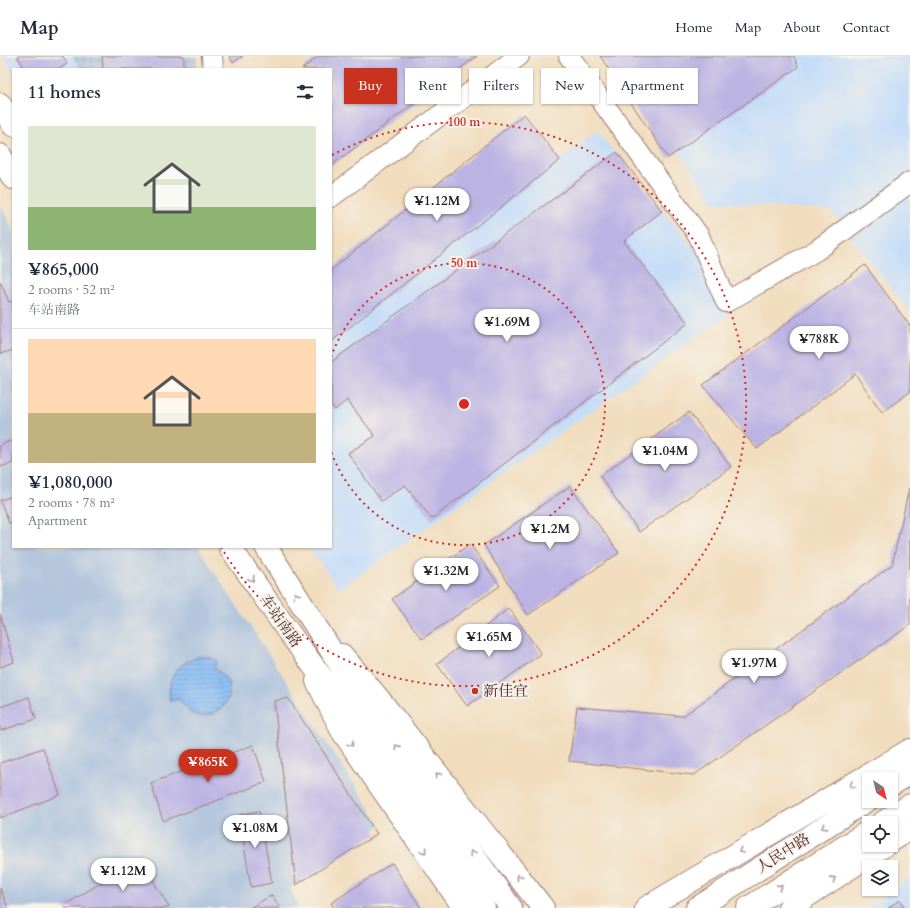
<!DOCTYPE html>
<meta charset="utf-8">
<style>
body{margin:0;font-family:Cardo,"Noto Serif SC",serif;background:#f2f2f3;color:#1f2937;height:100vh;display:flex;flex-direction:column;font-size:15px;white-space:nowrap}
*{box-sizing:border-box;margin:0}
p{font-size:13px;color:#747a83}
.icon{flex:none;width:22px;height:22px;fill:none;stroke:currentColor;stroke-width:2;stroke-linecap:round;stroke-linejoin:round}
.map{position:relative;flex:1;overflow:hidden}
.side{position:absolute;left:12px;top:12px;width:320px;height:480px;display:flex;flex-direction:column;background:#fff;border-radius:0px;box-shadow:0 1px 3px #0004}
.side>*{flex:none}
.top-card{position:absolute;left:344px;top:12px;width:380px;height:36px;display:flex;gap:8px}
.needle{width:26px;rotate:145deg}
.fabs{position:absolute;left:862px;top:716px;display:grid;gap:8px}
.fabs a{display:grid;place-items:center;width:36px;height:36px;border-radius:0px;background:#fff;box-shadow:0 1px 3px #0004;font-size:20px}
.price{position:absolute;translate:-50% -34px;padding:0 9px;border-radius:14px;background:#fff;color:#222;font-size:13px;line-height:26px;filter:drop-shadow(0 1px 2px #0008)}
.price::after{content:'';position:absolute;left:50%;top:24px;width:12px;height:9px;margin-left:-6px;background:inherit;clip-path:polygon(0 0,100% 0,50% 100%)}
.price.selected{background:#c8321e;color:#fff}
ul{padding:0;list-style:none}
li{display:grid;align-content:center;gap:8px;height:212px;padding:0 16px}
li+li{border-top:1px solid #e0e1e3}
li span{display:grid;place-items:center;height:124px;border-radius:0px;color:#555}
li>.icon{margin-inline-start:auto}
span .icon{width:72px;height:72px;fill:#fffc;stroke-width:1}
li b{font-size:17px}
h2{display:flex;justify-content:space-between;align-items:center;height:48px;padding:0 16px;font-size:17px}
.chip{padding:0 14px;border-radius:0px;background:#fff;box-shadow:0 1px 3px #0004;font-size:14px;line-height:36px}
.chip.selected{background:#c8321e;color:#fff}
header{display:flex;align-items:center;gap:24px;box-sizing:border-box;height:56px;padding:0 20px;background:#fff;border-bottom:1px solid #e0e1e3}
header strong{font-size:19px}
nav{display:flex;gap:22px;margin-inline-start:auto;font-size:14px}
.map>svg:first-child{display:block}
</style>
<header>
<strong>Map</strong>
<nav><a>Home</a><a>Map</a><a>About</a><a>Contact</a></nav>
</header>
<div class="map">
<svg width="910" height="852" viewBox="0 0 910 852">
<defs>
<pattern id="industrial-grid" width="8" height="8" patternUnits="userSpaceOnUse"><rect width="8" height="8" fill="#b4c6dd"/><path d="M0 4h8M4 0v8" fill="none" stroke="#9caabe"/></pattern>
<pattern id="water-rules" width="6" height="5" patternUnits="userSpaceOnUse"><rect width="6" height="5" fill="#87bbf5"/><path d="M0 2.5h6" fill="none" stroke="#76a0d2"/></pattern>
</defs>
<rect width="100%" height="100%" fill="#f7f3e8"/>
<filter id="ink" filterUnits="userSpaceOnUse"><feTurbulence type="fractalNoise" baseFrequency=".025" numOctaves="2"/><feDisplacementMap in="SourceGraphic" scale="8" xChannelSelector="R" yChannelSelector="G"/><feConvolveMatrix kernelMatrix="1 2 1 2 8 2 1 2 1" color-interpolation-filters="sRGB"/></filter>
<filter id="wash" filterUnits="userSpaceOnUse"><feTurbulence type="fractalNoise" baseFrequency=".012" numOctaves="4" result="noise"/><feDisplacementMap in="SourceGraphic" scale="16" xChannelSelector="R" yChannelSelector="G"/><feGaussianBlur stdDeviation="0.9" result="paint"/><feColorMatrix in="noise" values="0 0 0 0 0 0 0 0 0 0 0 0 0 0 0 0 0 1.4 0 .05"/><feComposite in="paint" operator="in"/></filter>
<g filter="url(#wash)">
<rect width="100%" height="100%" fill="#f1ddbe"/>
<path fill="#c6ddf8" d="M4 0H73L80 13H13V21Z
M613 0H910V256L831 155 714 146Z
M597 75 741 249 339 533 309 491H331V279Z
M910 821V852H868Z"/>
<path fill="url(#industrial-grid)" d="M73 0H196L197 13H80Z"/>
<path fill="#b4c6dd" d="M0 149 13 173V491H198L381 769 290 832 299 852H0Z"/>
<path fill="url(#water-rules)" stroke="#686d90" d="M203 600 217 604 214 612 222 618 229 628V641L223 651 212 658 201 661 190 656 179 643 170 645C167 618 178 606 203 600Z"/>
<g id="blocks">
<path fill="#bbb4e3" d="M17 0H63L67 8 59 13H25Z
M102 0H184V13H103Z
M229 0H243L233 7Z
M319 0H477L331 110V13H302Z
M600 0H794L798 11 668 102Z
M524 58 560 104 331 286V214Z
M617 96 662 155 624 185 688 267 432 463 405 429 381 445 348 397 375 380 347 344 335 354 331 349V306Z
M865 209 910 270V336L882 356 855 318 757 393 703 329Z
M0 225 9 246 13 245V294L0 298Z
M689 356 731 411 639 476 600 420Z
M13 384V407L0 411V389Z
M570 430 619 497 528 559 484 489Z
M909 432 910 569 694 719 569 705 577 651 683 660 892 509Z
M13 440V466L9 467 0 444Z
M470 488 500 530 422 583 392 543Z
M509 552 541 598 467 650 437 608Z
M0 558 14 606 0 611Z
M29 641 36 663 0 675V651Z
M288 642 377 778 296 829 274 645Z
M253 689 266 726 163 765 151 727Z
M43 692 60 739 0 762V707Z
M259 755 272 827 251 831 239 759Z
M140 803 169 851 167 852H65L63 850Z
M392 807 421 852H334L331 847Z
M0 832 8 852H0Z
M272 839 280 852H250Z
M900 844 905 852H888Z"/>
</g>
</g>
<g filter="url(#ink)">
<use href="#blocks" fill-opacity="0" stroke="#9e7e74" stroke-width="1"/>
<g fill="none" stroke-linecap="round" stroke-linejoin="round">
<defs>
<path id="minor" d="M212 0 213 13
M569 0 699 180 726 246 817 194 910 126
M331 141 519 0"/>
<path id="secondary" d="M342 599 379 643 543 852
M317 625 342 675 464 852"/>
<path id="primary" d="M0 48 13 69
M0 99 13 122
M230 491 287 574 334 638 484 852
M266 491 354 631 511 852
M891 729 910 717
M882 767 910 749
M891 785 910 773
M646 852 910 694
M697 852 869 743
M748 852 869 775
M789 852 885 789"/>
</defs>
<use href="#minor" stroke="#9e7e74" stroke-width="22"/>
<use href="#secondary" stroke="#9e7e74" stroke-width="24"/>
<use href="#primary" stroke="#9e7e74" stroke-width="24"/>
<use href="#minor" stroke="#fff" stroke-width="20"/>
<use href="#secondary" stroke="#fff" stroke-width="22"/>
<use href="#primary" stroke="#fff" stroke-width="22"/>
</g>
<defs><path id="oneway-chevron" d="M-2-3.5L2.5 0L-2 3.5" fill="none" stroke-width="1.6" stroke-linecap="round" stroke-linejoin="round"/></defs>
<g stroke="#ae9aa0">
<use href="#oneway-chevron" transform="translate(252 523) rotate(56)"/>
<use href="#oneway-chevron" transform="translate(296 539) rotate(-122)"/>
<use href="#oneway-chevron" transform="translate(351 688) rotate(56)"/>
<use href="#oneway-chevron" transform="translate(397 691) rotate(-125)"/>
<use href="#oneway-chevron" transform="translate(438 719) rotate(-128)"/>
<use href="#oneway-chevron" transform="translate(852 729) rotate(149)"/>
<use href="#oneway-chevron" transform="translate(824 771) rotate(148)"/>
<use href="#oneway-chevron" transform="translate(424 795) rotate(56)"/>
<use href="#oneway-chevron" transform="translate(741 795) rotate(149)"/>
<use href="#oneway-chevron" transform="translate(472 797) rotate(-125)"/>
<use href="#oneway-chevron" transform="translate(519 821) rotate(-128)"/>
<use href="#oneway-chevron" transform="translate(833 823) rotate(-33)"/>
<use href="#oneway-chevron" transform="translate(780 831) rotate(-32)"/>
</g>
</g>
<g fill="none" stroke="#d62828" stroke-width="2" stroke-dasharray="2 4">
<path d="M331 301A141 141 0 1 1 331 395"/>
<path d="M332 99A282 282 0 1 1 221 491"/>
</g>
<circle fill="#c8321e" stroke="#f7f3e8" stroke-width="1.5" cx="475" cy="635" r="4"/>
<g text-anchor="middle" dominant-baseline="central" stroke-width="4" stroke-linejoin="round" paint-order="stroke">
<g font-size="15" fill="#4a1f2b" stroke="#f7f3e8">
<text transform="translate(281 565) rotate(55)">车站南路</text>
<text transform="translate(783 797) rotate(-32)">人民中路</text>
</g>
<g font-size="15" fill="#4a1f2b" stroke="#f7f3e8" text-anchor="start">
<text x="483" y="635">新佳宜</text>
</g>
</g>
<circle cx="464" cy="348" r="6" fill="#d62828" stroke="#f7f3e8" stroke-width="2"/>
<g font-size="12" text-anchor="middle" font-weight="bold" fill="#d62828" stroke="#f7f3e8" stroke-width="4" stroke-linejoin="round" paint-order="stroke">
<text x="464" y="70">100 m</text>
<text x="464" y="211">50 m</text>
</g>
</svg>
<div class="fabs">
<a><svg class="needle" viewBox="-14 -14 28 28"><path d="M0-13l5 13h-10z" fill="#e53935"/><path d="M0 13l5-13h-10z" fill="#747a83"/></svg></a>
<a><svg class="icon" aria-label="locate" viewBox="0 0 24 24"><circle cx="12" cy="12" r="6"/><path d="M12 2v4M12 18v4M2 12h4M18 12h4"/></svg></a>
<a><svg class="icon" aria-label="layers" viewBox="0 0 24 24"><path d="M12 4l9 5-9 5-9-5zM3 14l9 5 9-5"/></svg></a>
</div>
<b class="price" style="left:437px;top:166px">¥1.12M</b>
<b class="price" style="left:507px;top:287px">¥1.69M</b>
<b class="price" style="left:819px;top:304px">¥788K</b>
<b class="price" style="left:665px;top:416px">¥1.04M</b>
<b class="price" style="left:550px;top:494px">¥1.2M</b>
<b class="price" style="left:446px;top:536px">¥1.32M</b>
<b class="price" style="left:489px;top:602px">¥1.65M</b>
<b class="price" style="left:754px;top:628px">¥1.97M</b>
<b class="price selected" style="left:208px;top:727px">¥865K</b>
<b class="price" style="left:255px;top:793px">¥1.08M</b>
<b class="price" style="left:123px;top:836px">¥1.12M</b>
<div class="top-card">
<a class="chip selected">Buy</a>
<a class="chip">Rent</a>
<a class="chip">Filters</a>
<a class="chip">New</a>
<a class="chip">Apartment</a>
</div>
<section class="side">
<h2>11 homes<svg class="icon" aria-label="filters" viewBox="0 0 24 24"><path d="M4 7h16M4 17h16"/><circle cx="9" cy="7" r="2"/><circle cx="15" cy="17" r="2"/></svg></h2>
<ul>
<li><span style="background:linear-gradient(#dfe7d0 65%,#8fb573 0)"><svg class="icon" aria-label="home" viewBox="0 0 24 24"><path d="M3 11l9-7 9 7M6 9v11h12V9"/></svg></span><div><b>¥865,000</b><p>2 rooms · 52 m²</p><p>车站南路</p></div></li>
<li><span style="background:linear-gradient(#ffd9b3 60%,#c2b280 0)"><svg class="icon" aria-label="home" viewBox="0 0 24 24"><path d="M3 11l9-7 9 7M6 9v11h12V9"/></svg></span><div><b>¥1,080,000</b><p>2 rooms · 78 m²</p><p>Apartment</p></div></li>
</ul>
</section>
</div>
